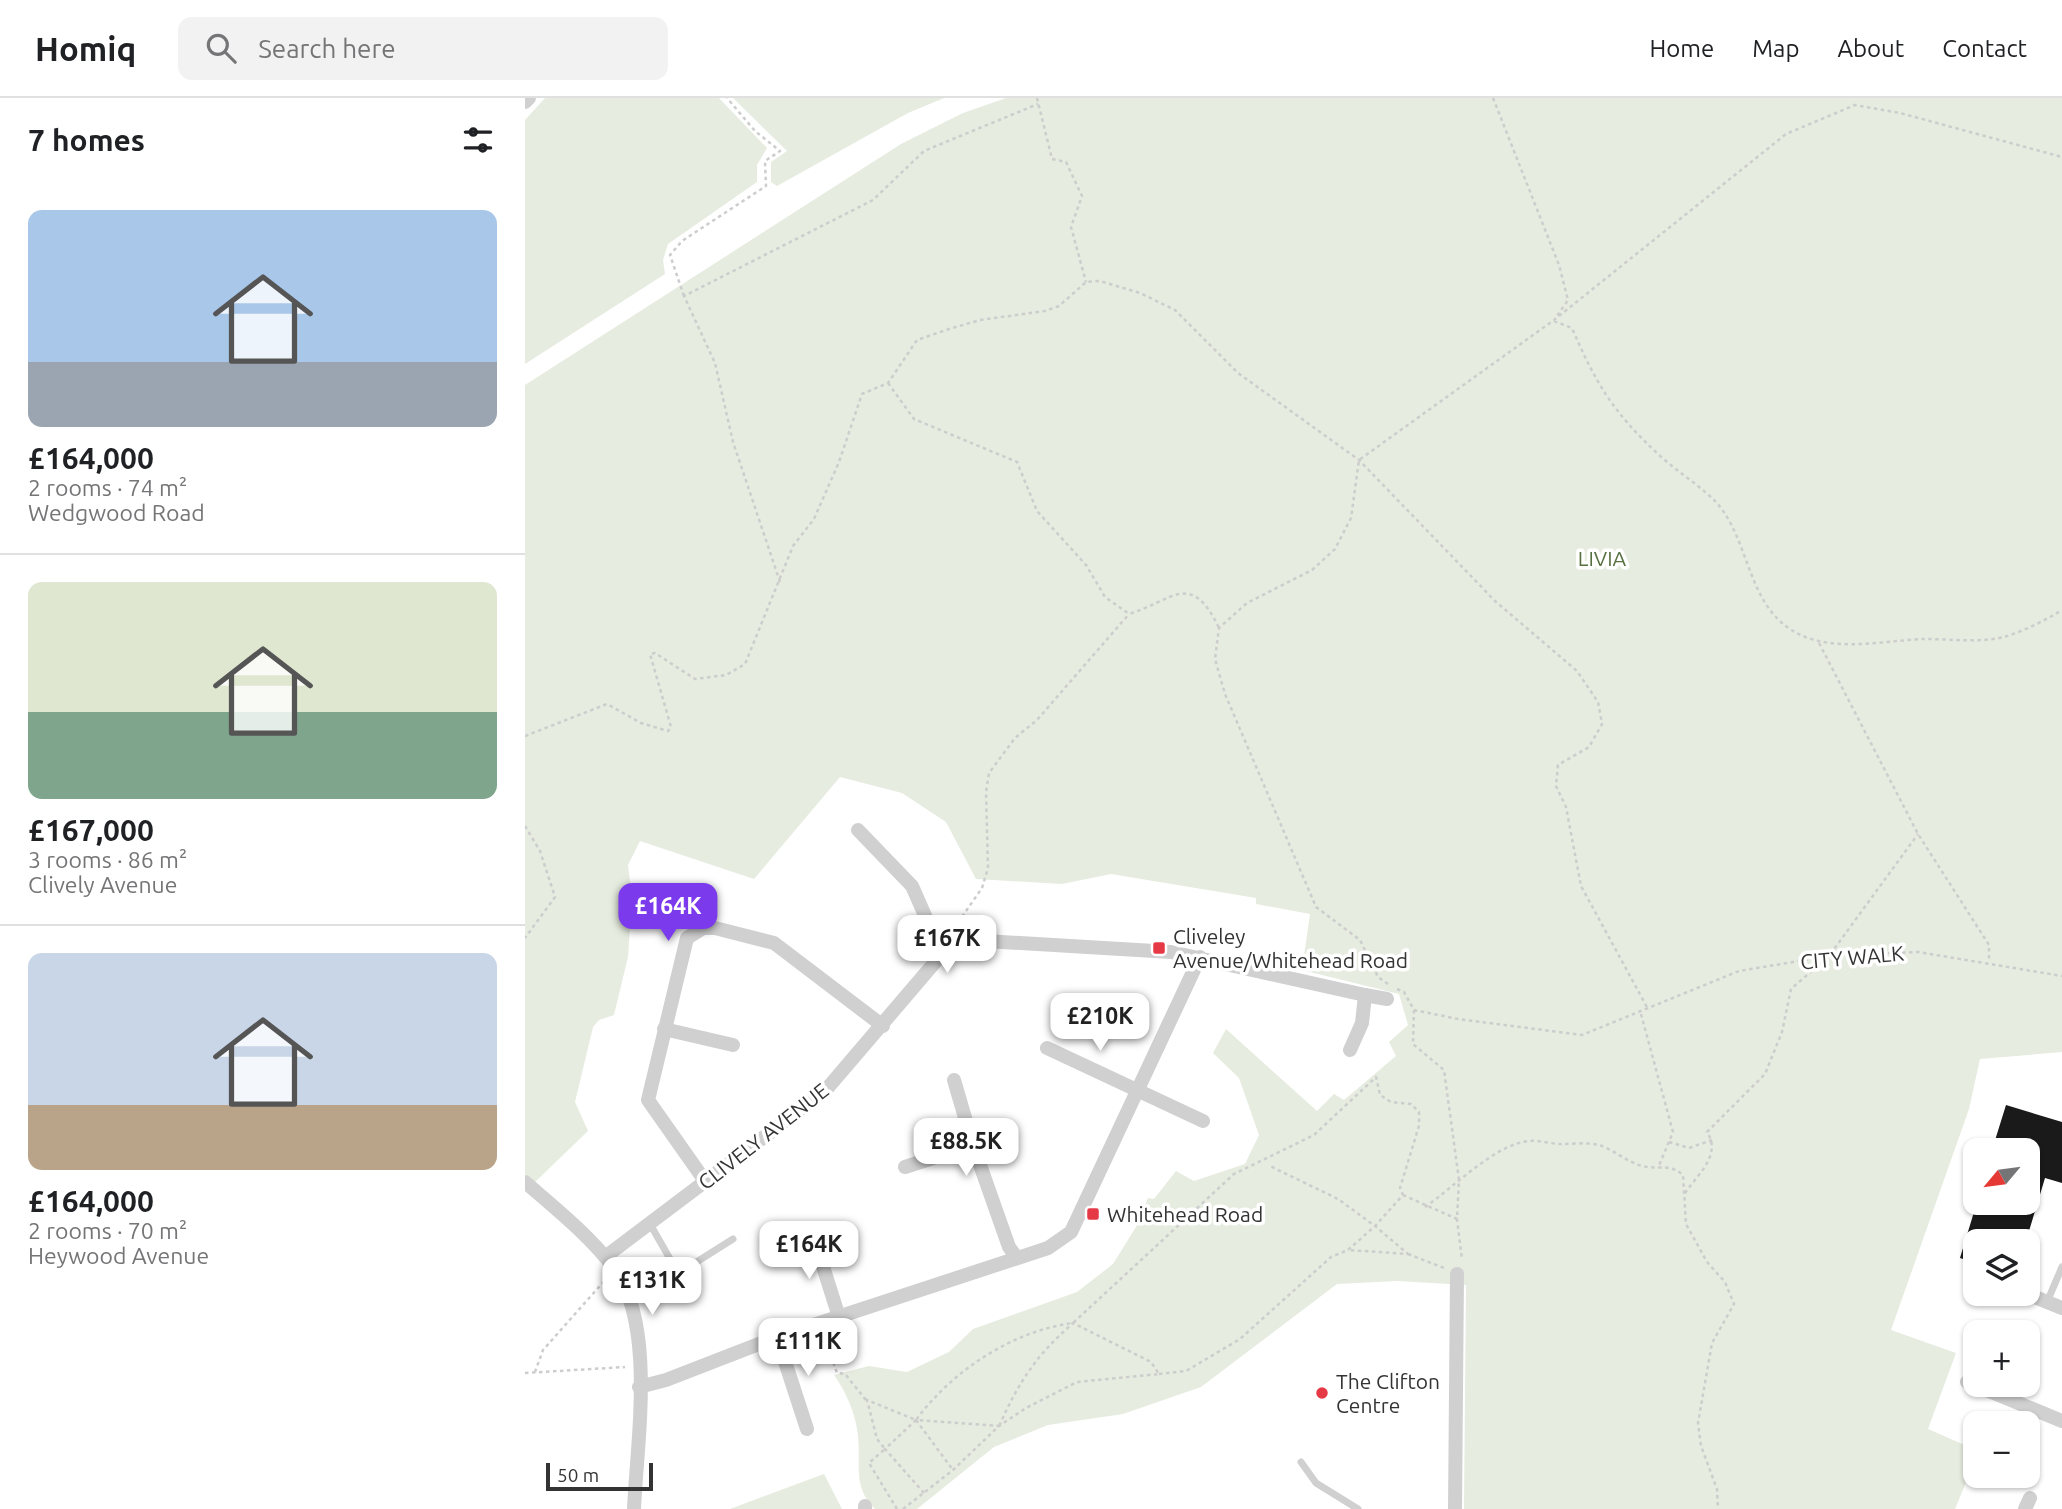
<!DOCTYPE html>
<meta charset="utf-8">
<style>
body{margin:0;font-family:Ubuntu,sans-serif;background:#f2f2f2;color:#202124;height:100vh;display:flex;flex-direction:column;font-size:26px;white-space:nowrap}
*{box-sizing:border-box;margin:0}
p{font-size:23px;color:#757577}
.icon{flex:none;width:38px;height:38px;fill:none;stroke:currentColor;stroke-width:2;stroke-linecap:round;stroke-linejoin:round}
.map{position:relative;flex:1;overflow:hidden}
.details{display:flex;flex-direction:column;background:#fff;width:525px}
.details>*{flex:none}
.needle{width:46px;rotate:241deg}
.controls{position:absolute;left:1438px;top:1040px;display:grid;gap:14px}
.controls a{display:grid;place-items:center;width:77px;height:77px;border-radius:14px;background:#fff;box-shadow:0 2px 5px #0004;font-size:35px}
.scale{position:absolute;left:21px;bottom:18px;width:107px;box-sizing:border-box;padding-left:7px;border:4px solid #333;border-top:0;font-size:19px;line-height:24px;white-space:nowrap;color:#333;-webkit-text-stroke:5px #fff;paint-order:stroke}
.price{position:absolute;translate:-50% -60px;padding:0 16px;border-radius:14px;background:#fff;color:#222;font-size:23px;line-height:46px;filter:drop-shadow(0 2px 4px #0008)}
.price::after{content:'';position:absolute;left:50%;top:42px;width:21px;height:16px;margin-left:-10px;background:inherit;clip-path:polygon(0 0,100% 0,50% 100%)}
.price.active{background:#7c3aed;color:#fff}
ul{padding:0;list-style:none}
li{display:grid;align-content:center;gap:14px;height:371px;padding:0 28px}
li+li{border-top:2px solid #e0e0e0}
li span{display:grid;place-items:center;height:217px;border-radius:14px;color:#555}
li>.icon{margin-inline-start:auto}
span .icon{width:126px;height:126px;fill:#fffc;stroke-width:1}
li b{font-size:30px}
h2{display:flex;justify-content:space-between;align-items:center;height:84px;padding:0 28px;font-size:30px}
header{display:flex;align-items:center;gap:42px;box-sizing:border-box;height:98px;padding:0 35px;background:#fff;border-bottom:2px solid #e0e0e0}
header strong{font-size:33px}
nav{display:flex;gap:38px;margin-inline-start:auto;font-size:24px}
.search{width:490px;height:63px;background:#f2f2f2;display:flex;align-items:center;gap:18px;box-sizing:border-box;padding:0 24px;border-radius:14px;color:#757577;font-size:26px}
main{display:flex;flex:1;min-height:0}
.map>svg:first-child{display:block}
</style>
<header>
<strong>Homiq</strong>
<div class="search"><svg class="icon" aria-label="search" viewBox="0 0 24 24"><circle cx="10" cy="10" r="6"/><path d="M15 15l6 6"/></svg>Search here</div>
<nav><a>Home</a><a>Map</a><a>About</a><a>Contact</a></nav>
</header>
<main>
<section class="details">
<h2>7 homes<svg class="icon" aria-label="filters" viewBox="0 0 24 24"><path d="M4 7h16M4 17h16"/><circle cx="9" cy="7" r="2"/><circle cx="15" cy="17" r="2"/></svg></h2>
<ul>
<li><span style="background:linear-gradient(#a9c7e8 70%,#9aa5b1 0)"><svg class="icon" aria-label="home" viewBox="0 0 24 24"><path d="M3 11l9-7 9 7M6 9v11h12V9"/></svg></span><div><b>£164,000</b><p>2 rooms · 74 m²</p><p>Wedgwood Road</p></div></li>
<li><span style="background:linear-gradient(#dfe7d0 60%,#7fa58c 0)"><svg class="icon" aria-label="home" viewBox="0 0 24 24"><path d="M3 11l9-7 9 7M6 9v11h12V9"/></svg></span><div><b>£167,000</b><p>3 rooms · 86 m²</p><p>Clively Avenue</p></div></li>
<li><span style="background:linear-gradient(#c9d6e8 70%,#b9a48a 0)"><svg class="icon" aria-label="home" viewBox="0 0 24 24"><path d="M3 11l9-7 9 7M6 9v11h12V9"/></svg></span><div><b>£164,000</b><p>2 rooms · 70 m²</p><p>Heywood Avenue</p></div></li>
</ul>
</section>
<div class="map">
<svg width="1537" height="1411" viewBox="0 0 1537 1411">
<rect width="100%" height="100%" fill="#fff"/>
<path fill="#e6ecdf" d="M20 0H194L242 50 232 67V84L143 146 138 162 140 176 0 266V22Z
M208 0H419L383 15 252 88 246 84V64L262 53Z
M481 0H1537V954L1455 961 1444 1011 1366 1232 1431 1255 1403 1331 1451 1352V1360L1430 1411H939L941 1187 872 1183 812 1186 676 1289 598 1316 523 1327 469 1349 392 1411H350C327 1389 336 1366 333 1338 331 1316 321 1294 309 1277L344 1268 382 1274 424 1254 448 1231 552 1194 588 1166 611 1129 623 1100 629 1101 651 1073 669 1083 720 1066 734 1037 714 980 688 955 701 931 792 1013 809 996 819 1002 871 958 864 944 883 927 874 896 777 872 785 816 731 806V800L586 776 537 786 451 781 421 724 377 695 315 679 229 781 115 743 103 767 107 799 103 859 89 917 74 922 68 929 50 1004 63 1033 9 1085 0 1076V287L376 46 438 15Z
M299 1376 317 1411H205Z"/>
<path fill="#1a1a1a" d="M1481 1007 1537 1024V1085L1520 1080 1501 1143H1451V1165L1435 1160 1452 1104H1503V1052H1467Z"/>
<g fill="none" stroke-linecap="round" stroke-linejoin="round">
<path stroke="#cdcdcd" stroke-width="2.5" stroke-dasharray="3.5 3.5" stroke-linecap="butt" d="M512 0 527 61 541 64 557 98 546 129 561 184
M968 0 1034 167 1043 202 1032 218
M159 198 145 157 157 143 241 88 240 63 255 53 230 33 202 0
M1029 223 1047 230C1071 286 1088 314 1133 356 1151 373 1173 386 1190 403 1218 433 1221 480 1245 512 1283 562 1347 543 1399 541 1424 541 1455 545 1479 539 1499 533 1519 523 1537 512
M363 285 389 321 492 364 512 413 561 467 580 499 604 516C647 503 666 471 694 530
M255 484 208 344 190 265 159 198 348 102 399 53 513 6
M1294 545 1393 736 1464 847V864
M0 638 82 606 116 625 143 633 146 629 125 556 130 555 170 581 201 577 220 566 268 448 289 421 314 364 337 296 363 285 392 242 424 231 455 222 520 213 534 208 561 184 575 183 615 195 650 212 713 275 834 362 970 503 1052 573 1073 604 1077 626 1064 649 1033 667 1031 688 1041 709 1056 788 1123 911
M0 728 15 753 30 799 0 840
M425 836 457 790 463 770 461 694 464 675 490 640 512 622 604 516
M863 886 853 879 835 842 791 809 700 596 690 561 694 530 722 505 787 472 810 451 826 420 834 362 1029 222 1261 36 1330 7 1375 15 1537 59
M872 891 879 894 889 912 933 921 1057 937 1214 873 1304 858 1393 854 1537 878
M889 912 888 946 919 972 934 1082 932 1121 937 1162
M1116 916 1148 1034 1133 1070
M1144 1044 1164 1050 1187 1042
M1160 1095C1173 1076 1197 1057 1182 1034L1240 976 1257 934 1266 891 1304 858 1393 736
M878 1097 932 1121
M900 1109C928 1090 970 1046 1004 1043 1014 1042 1026 1046 1036 1046 1048 1046 1063 1044 1074 1047 1089 1052 1102 1064 1117 1068 1133 1072 1145 1065 1158 1077L1161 1126 1182 1164 1200 1184 1209 1206 1187 1245 1173 1325 1176 1348 1192 1391 1193 1411
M883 1156 919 1170
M299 1238 312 1275 320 1276 341 1302
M10 1274 18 1252 81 1181
M0 1275 100 1269
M634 1276 661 1273 715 1241 806 1159 823 1152 850 1128 883 1156 823 1152
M391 1322 428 1372
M399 1395 360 1351 391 1322 474 1328
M372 1411 344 1365 360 1351 352 1341 342 1302 391 1322C427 1273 487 1233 548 1225L709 1076 789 1037 851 979 855 997 866 1004 886 1006 894 1014V1028L875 1090 878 1097 850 1128 813 1101 745 1068
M378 1411 428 1372 474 1328 501 1310 552 1284 634 1276 626 1264 548 1225C510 1259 495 1282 474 1328"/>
<path stroke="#d0d0d0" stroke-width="7" d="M125 1126 152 1173 162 1170 208 1141
M152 1173 161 1195
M1522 1204 1537 1169
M776 1364 791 1385 833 1411"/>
<path stroke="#d0d0d0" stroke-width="14" d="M0 4 4 0
M333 732 387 788 417 856
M840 897 862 901
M139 931 208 947
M522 950 678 1023
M429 982 448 1047 484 1149 492 1160
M380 1069 448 1047
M180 1083 123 1002 162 840 178 830H190L249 845 358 928
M0 1084C30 1110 65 1138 89 1170 131 1227 112 1342 109 1411
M288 1137 314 1219
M80 1159 300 993 417 856 460 843 646 854 840 897 837 925 825 952
M1500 1195 1537 1210
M252 1239 282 1331
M1442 1284 1537 1323
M114 1289 141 1282 252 1239 523 1150 546 1134 675 859
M340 1408V1411
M930 1411 932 1176
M1500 1411 1505 1400"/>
</g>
<g fill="#e63946" stroke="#fff" stroke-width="2.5">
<rect x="627" y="843" width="14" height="14" rx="3.5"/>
<rect x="561" y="1109" width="14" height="14" rx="3.5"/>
<circle cx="797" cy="1295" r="7"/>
</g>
<g text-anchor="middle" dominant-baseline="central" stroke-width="7" stroke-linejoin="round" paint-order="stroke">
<g font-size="21" fill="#56703f" stroke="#fff">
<text x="1077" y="460">LIVIA</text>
</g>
<g font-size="21" fill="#333" stroke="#fff" text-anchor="start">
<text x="648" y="838">Cliveley<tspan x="648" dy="24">Avenue/Whitehead Road</tspan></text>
<text x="582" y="1116">Whitehead Road</text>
<text x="811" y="1283">The Clifton<tspan x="811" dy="24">Centre</tspan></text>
</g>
<g font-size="21" fill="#333" stroke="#fff">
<text transform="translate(1327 859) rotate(-5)">CITY WALK</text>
<text transform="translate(238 1038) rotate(-38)">CLIVELY AVENUE</text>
</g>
</g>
</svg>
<div class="controls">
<a><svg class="needle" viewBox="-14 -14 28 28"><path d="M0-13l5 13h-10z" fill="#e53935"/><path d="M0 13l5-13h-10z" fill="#757577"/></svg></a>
<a><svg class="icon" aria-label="layers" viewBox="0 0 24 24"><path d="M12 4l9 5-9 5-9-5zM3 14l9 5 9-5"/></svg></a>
<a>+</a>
<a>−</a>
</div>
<div class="scale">50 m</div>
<b class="price active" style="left:143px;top:845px">£164K</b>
<b class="price" style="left:422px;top:877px">£167K</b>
<b class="price" style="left:575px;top:955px">£210K</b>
<b class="price" style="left:441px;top:1080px">£88.5K</b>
<b class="price" style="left:284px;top:1183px">£164K</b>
<b class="price" style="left:127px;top:1219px">£131K</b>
<b class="price" style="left:283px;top:1280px">£111K</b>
</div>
</main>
